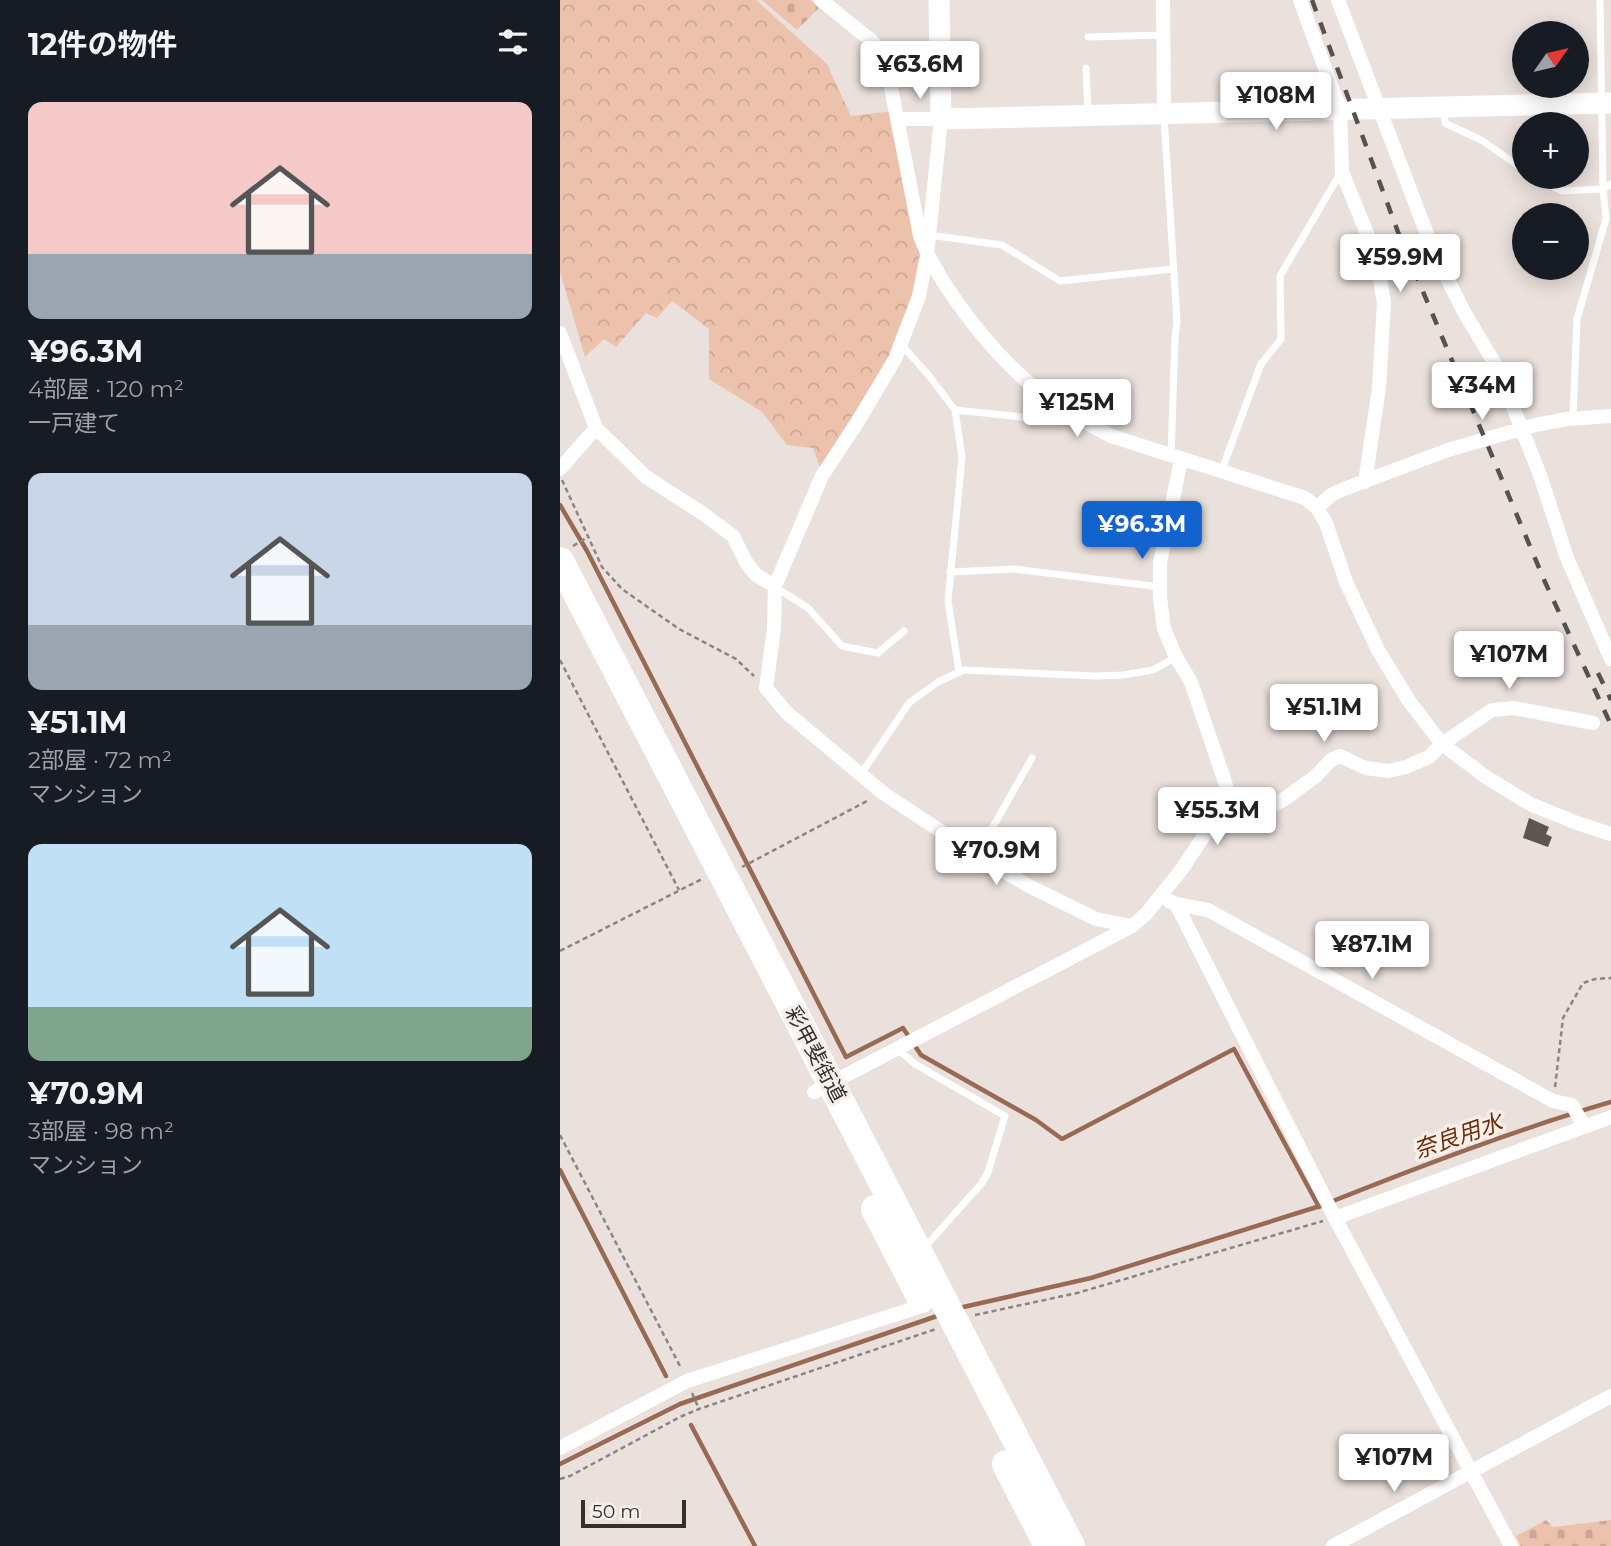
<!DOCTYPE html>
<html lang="ja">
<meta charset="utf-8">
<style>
body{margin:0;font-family:Montserrat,"Noto Sans JP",sans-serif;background:#242831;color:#f1f3f6;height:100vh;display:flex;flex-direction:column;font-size:26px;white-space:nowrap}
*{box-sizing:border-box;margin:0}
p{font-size:23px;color:#9ea1a6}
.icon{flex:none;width:38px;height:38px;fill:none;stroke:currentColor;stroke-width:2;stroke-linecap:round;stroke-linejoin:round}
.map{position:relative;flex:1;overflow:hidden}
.drawer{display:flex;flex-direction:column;background:#171b24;width:560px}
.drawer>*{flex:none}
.needle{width:46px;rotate:56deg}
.controls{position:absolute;left:952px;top:21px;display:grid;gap:14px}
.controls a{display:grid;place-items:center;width:77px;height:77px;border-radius:50%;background:#171b24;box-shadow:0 4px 18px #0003;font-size:35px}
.scale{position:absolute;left:21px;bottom:18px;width:105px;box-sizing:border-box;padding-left:7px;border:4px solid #332f2e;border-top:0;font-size:19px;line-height:24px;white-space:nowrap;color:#332f2e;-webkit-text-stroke:5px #f8eeea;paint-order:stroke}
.price{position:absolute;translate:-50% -60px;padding:0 16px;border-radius:7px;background:#fff;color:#222;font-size:23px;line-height:46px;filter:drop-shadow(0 2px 4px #0008)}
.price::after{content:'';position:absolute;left:50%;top:42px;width:21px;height:16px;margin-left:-10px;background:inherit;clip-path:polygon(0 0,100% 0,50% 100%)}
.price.active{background:#1263cd;color:#fff}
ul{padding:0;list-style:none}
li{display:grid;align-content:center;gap:14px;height:371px;padding:0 28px}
li span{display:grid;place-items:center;height:217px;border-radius:14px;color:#555}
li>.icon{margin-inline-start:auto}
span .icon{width:126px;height:126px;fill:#fffc;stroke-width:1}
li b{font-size:30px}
h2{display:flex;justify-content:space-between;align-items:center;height:84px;padding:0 28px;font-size:30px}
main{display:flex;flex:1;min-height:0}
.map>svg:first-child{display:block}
</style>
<main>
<section class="drawer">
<h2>12件の物件<svg class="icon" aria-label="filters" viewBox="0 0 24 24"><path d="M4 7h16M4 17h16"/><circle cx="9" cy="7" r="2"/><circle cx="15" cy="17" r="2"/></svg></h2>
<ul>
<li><span style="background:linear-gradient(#f6c9c9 70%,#9aa5b1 0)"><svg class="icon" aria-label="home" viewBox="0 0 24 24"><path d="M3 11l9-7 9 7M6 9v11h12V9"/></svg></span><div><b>¥96.3M</b><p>4部屋 · 120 m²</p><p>一戸建て</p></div></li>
<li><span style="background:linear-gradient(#c9d6e8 70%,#9aa5b1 0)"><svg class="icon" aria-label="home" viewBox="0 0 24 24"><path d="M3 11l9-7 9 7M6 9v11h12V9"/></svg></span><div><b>¥51.1M</b><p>2部屋 · 72 m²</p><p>マンション</p></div></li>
<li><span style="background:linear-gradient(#bfe0f5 75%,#7fa58c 0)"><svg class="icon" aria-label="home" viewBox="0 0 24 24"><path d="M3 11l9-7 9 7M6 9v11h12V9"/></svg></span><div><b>¥70.9M</b><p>3部屋 · 98 m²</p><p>マンション</p></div></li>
</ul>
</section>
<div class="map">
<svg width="1051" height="1546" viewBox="0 0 1051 1546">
<defs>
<pattern id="forest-crowns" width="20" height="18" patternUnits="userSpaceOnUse" patternTransform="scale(1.75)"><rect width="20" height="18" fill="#edc2ad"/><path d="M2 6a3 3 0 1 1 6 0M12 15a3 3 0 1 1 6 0" fill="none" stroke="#cca795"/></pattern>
<pattern id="cemetery-stones" width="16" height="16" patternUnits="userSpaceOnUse" patternTransform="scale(1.75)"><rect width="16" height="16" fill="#edc2ad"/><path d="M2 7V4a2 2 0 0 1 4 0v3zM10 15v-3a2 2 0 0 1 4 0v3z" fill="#cca795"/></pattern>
</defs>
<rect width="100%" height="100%" fill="#ebe1dc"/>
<path fill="url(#forest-crowns)" d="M0 0H196L267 64 291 116 334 111 365 254 352 299 328 359 260 467 253 448 227 445 202 412 149 379V329L112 301 97 318 86 313 56 347 44 339 25 357 0 272Z"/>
<path fill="url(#cemetery-stones)" d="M202 0H250L259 8 237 30Z
M986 1520 993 1527 1051 1520V1546H961L956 1536Z"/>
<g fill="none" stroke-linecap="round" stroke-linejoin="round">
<path stroke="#986a54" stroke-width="4.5" d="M0 505 27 551 286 1057 343 1028 361 1055 476 1120 502 1139 674 1049 759 1207
M0 1170 106 1376
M768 1203C861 1166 955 1130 1051 1102
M399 1308 531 1278 760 1206
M131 1425 195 1546
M0 1464 120 1404 380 1315"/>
</g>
<path fill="#5d5551" d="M969 818 989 827 986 834 992 837 988 847 963 838Z"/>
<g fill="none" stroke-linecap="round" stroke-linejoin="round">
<path stroke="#8b8481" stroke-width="2.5" stroke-dasharray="5 3.5" stroke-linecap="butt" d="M2 480 42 567 62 589 119 629 176 659 194 676
M13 546 28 537
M0 660 119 890
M182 867 309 800
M0 951 142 879
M995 1087 1003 1018 1023 983 1035 979 1051 978
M0 1135 121 1368
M415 1315 517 1293 763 1221
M132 1393 139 1409
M0 1479 10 1476 120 1417 139 1409 376 1329"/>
<path stroke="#fff" stroke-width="7" d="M528 37 603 35
M526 68 528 114
M884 108 885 123 923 141 964 170
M604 117 617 321 615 339 611 455
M973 177 1002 191 1043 189 1051 184
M369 235 442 245 500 281 613 269
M341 344 370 377 395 410 402 457 388 601 399 672
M395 410 519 423
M1013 419 1017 319 1046 219 1043 189 1040 0
M661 472 701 364 721 339 720 276 781 172
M390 572 454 569 600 587
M215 587 248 608 282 646 318 653 344 631
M301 774 349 703 378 682 404 670 535 676 563 675 593 670 616 657
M417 855 472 758
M337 1049 355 1064 445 1116 428 1172 422 1183 365 1247"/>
<path stroke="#fff" stroke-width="14" d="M261 0 313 42 326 62 360 236C369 260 382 281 397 302 440 363 484 403 551 436L745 498 757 508 766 523 786 582 818 650 849 701 882 744 926 777 970 804 1017 823 1051 834
M603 0 604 113
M740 0 780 109 782 172 808 236 819 273 824 303 819 388 805 482
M778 0 873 250 904 312 938 369 980 475 1007 558 1051 659
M338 119H381L367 255 359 296 335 359 297 423 262 476 215 586 214 629 206 688 227 713 323 793 417 855 467 885 536 919 572 926
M0 333 36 428 86 477 142 513 173 536 186 562 196 575 215 586
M0 469 36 428
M757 508 771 495 784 489 888 450 975 425 1007 419 1051 416
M663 807 699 812 723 800 756 776 771 760 780 756 806 768 828 771 846 767 869 757 882 744 932 710 954 708 1033 723
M609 901 616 904 648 910 993 1101 1012 1105 1024 1126
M616 904 775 1218 951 1546
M254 1092 572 926 586 914 622 869 663 807 668 792 663 776 631 682 616 657 604 629 600 597V563L621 460
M775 1218 1051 1117
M0 1448 127 1381 365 1305
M773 1546 1051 1396"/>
<path stroke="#fff" stroke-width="21" d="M379 0 381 119 1051 103"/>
<path stroke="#fff" stroke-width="28" d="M0 561 511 1546
M315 1209 361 1298
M446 1464 488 1546"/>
<path stroke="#575250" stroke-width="4.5" stroke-dasharray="12 12" stroke-linecap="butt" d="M752 0 838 232 985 582 1051 725
M1038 673 1051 700"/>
</g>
<g text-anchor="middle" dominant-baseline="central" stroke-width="7" stroke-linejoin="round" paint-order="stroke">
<g font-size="21" fill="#332f2e" stroke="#f8eeea">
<text transform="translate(256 1054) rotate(62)">彩甲斐街道</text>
</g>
<g font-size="23" font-style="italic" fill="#692f08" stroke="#f8eeea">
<text transform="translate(898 1136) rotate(-19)">奈良用水</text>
</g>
</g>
</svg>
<div class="controls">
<a><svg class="needle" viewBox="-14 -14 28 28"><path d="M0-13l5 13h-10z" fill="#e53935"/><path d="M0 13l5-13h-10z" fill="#9ea1a6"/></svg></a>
<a>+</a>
<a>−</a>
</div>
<div class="scale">50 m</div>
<b class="price" style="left:360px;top:101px">¥63.6M</b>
<b class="price" style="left:716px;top:132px">¥108M</b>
<b class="price" style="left:840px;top:294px">¥59.9M</b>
<b class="price" style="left:922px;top:422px">¥34M</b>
<b class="price" style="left:517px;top:439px">¥125M</b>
<b class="price active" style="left:582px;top:561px">¥96.3M</b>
<b class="price" style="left:949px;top:691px">¥107M</b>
<b class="price" style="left:764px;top:744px">¥51.1M</b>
<b class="price" style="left:657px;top:847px">¥55.3M</b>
<b class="price" style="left:436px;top:887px">¥70.9M</b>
<b class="price" style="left:812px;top:981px">¥87.1M</b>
<b class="price" style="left:834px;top:1494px">¥107M</b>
</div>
</main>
